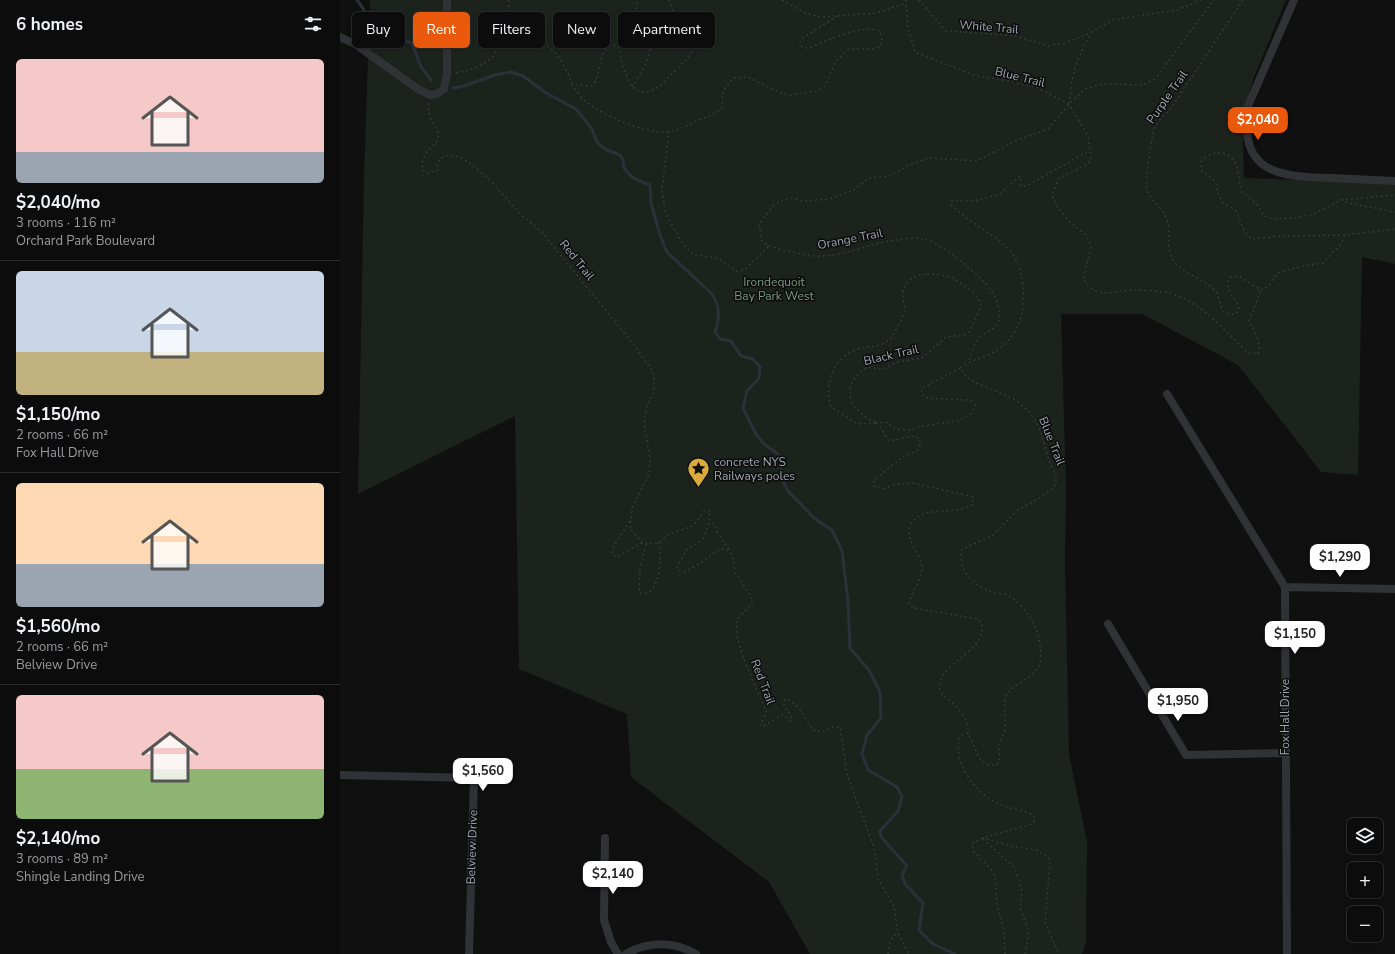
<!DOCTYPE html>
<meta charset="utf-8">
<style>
body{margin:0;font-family:"Nunito Sans",sans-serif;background:#1a1a1b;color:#f1f3f6;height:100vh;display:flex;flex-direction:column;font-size:15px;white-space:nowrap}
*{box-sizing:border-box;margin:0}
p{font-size:13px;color:#9a9b9d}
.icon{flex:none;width:22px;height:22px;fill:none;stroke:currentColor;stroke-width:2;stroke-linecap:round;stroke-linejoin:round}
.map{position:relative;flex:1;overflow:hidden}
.sheet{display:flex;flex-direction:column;background:#0c0c0d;width:340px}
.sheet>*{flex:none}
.hud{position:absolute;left:12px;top:12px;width:380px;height:36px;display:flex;gap:8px}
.fabs{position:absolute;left:1007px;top:818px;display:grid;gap:8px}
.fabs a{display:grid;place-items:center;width:36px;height:36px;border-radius:6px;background:#0c0c0d;box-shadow:0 2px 6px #0003,0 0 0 1px #2c2c2e;font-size:20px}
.price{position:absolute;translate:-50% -34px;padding:0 9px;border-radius:8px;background:#fff;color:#222;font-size:13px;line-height:26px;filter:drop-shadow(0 1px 2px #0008)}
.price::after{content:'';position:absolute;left:50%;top:24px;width:12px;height:9px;margin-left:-6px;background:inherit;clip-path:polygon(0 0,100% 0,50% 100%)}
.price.current{background:#ea580c;color:#fff}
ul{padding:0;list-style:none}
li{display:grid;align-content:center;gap:8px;height:212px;padding:0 16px}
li+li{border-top:1px solid #2c2c2e}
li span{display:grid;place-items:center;height:124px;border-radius:6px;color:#555}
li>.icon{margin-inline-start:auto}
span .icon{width:72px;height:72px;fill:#fffc;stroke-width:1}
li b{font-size:17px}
h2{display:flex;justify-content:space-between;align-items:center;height:48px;padding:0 16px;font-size:17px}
.tag{padding:0 14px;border-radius:6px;background:#0c0c0d;box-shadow:0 2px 6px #0003,0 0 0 1px #2c2c2e;font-size:14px;line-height:36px}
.tag.current{background:#ea580c;color:#fff}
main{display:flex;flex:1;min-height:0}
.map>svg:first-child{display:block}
</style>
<main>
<section class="sheet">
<h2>6 homes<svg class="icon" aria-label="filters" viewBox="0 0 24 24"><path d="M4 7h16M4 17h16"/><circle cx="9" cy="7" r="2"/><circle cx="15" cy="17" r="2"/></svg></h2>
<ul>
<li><span style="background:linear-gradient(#f6c9c9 75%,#9aa5b1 0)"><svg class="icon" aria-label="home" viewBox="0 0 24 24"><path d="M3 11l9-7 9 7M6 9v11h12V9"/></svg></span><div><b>$2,040/mo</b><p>3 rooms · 116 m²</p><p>Orchard Park Boulevard</p></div></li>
<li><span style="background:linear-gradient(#c9d6e8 65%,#c2b280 0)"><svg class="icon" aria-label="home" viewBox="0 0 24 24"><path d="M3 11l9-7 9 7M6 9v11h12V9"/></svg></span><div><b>$1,150/mo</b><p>2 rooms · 66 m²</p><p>Fox Hall Drive</p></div></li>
<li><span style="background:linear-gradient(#ffd9b3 65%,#9aa5b1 0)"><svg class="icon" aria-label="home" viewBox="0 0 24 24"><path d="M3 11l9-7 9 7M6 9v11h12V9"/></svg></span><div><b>$1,560/mo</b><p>2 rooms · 66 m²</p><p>Belview Drive</p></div></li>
<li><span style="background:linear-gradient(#f6c9c9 60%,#8fb573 0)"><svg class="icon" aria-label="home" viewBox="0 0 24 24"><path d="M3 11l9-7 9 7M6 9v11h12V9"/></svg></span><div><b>$2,140/mo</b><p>3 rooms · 89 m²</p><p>Shingle Landing Drive</p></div></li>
</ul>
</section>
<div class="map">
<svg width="1055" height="954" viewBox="0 0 1055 954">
<rect width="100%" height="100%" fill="#101011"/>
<path fill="#1c231d" d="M30 0H946L914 77 902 117 904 178 1055 184V264L1022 257 1018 475 981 472 898 365 802 314H721L726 491 725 563 729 754 747 842 746 942 742 954H470L429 882 291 777 287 714 179 669 175 416 18 494 24 177Z"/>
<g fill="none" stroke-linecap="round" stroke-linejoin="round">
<path stroke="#2b3138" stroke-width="3" d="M17 0 40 33 72 43 81 67 91 80
M113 88 124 86 155 75 171 72 183 76 206 93 236 109 252 129 257 142 265 149 280 155 283 160 284 168 289 174 295 179 310 185 311 203 320 235 327 252 372 294C380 306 380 319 375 332L380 339 391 341 401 356 413 359 420 367 419 378 407 391 403 408 416 434 424 444 438 454 441 464V477L448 491 475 519 492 530 502 551 508 601 510 648 529 670 540 692 541 718 527 735 522 754 528 770 557 787 562 797 558 811 540 831 541 837 567 866 562 875 565 884 583 903 579 930 593 944 615 954"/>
<path stroke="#37383c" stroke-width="1.5" stroke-dasharray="2 3" stroke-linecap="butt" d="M169 0V9L183 35C212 43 222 57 232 84L251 86 256 81 262 55 269 46 275 45 279 47 282 65 290 84 298 91 306 93 319 87 346 60 355 47 354 40 336 17 329 0
M442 0 463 12 479 17 536 13 564 4
M566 0 568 28 575 52 636 76 671 81 698 88 729 104 748 136 751 160 745 166 719 178 712 195 716 205 728 220 747 236 751 247 743 279C758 301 772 290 795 290 805 290 818 291 828 293 861 301 885 331 908 353L918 354C922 342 915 332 909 321L921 290
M579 0 606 31 672 35 709 46 724 43 748 34 772 20 837 10 861 0
M903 0 829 111C823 116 818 121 814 129 812 136 804 184 807 190 810 200 821 207 826 217 833 234 823 248 836 264 847 276 866 279 876 292 879 297 881 306 883 312L890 314H896L899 308C895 298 889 294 887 283L891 277H900L921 290 929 286 937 273 958 267 983 263 1001 244 1005 235 1055 229
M116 73C132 70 143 66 155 55L156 42 162 36 183 35
M232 84C235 89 239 95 243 99 260 115 304 133 327 132 338 131 349 125 359 120 367 117 375 114 382 108L383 91 393 78 408 77 443 94 450 95 477 91 484 87 488 80 495 62 509 49H532L539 47C543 41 542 38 540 31 521 24 489 40 471 47L466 48 461 46 460 41C463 36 490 22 497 16
M292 87C300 74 315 54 308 38 307 35 304 33 302 30 296 22 296 10 297 0
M89 103C85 121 100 125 98 138 97 148 82 146 82 169L86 173 97 171 98 162 101 158 109 155 119 157 131 164 151 181 181 215 201 231 294 345 312 370 314 375V392L307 405 304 423 310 458 309 474 292 508 290 529 304 544 319 543 329 534 353 526 365 510 370 511 369 523 364 537 360 541 347 549 337 567 338 570 344 572 354 567 380 549H385L391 553 396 574 413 600C411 610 399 612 397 622 394 644 416 689 426 710V714L420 725 424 726 442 715 451 721 452 718 443 703 445 699C461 704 464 718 473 730L482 732 493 727H500L507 774 534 848 538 879 554 907 558 933
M729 104C732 74 736 58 752 33
M329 131 322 189 325 210 329 220 343 244 354 255 378 258 396 271 404 270 429 246
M1001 200 1055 195
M1005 235 943 236 912 239C902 232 902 223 897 213 894 207 886 207 882 201 872 186 884 184 862 172L861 162C869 152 885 148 894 161 900 169 898 183 902 192L917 204 923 215 933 219 955 218 974 214 1001 200 1009 203 1055 212
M587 274 600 275 613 278 633 292 638 298 641 306 630 331 624 335 606 337 582 358 557 362 543 369 527 367C498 386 509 412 537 423L518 424 491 407C484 383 493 358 518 349 531 345 539 349 551 338 555 334 565 312 565 307 565 304 563 301 563 298 562 281 572 276 587 274Z
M629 360C632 353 633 345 639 338 644 332 656 330 659 321 663 306 651 288 641 279 626 265 603 244 584 239 575 237 565 239 557 240 532 242 508 255 483 256 473 257 462 254 453 252 440 250 432 248 422 241L419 224 433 206 443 200 453 198 463 201 489 199 514 190 529 178 550 176 569 165 588 158 637 161 675 141 708 129 729 104 745 89 762 84 803 85 816 78 874 0
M620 368 581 389 583 396 587 398 630 400 635 405 632 413 618 421 577 427 570 430 555 429 546 422 537 423 549 441 573 436 580 439V445L577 451 564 456 534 480V486L543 489 553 485 573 483 633 497V504C619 513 601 510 585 513 580 515 577 517 573 521 560 538 583 552 582 570 581 582 571 591 569 604L574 608 638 619 642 625C642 630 642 636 639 640 629 657 589 673 602 694 614 705 630 716 628 733
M369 519 376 527 377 532 390 551
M290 521 275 544 272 553 274 556H279L302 543
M306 544 300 569 299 592 302 594C322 592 321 557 319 543
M642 838 675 847 696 850 707 856 710 863 705 922 719 954
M643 839 675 868 682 892 680 907 689 932 685 954
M548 954C549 945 550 937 558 933L569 954
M665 954 664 933 657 904 655 877 651 869 633 851 632 844 642 838 689 825 694 822V816C681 808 665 809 653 801 633 790 612 760 620 736L628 733 641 761 649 765H657C662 757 658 752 659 744 660 739 664 735 665 730 666 719 663 706 666 696 672 682 697 679 700 662 704 638 690 609 669 596 665 593 657 594 652 592 633 585 617 570 622 549L652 536 678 510 703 496 714 487 717 478 709 461 699 426 689 412 676 400 634 382 624 374 620 368C633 358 651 357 663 346 677 332 683 319 683 300 685 255 667 245 632 222 625 217 618 211 611 205V202L613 200 635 201 660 194 680 176 681 186H686L749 151"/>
<path stroke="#313235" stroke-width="8" d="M954 0 908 106C898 172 937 177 991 178 1012 179 1034 180 1055 181
M0 37 15 44 78 89 90 95 97 94 104 89 107 74V0
M827 394 945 587 947 954
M945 587 1055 589
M768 624 846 755 946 753
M0 775 134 778 129 954
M265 838 264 920 271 942 278 954
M286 954C308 941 333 941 356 954"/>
</g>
<defs>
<symbol id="sight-pin" viewBox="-11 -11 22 30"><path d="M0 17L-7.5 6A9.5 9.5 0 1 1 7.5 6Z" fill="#ddab3b" stroke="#0b0b0c"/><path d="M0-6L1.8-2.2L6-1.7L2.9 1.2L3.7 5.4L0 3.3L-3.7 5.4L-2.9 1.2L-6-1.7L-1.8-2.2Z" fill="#111"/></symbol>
</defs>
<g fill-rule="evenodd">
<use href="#sight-pin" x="346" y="456" width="25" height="34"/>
</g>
<g text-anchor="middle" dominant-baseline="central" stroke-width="3" stroke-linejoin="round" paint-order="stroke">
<g font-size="12" fill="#a2a6b0" stroke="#0b0b0c">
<text transform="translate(649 27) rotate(5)">White Trail</text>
<text transform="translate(680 77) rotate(14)">Blue Trail</text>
<text transform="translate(827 97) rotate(-55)">Purple Trail</text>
<text transform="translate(510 239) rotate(-11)">Orange Trail</text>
<text transform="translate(237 260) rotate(51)">Red Trail</text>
<text transform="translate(551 355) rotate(-13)">Black Trail</text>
<text transform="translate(712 441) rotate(68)">Blue Trail</text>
<text transform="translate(423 682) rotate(69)">Red Trail</text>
<text transform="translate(945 717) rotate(-90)">Fox Hall Drive</text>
<text transform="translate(132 847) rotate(-88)">Belview Drive</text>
</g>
<g font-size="12" fill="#7b9a7e" stroke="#0b0b0c">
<text x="434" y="282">Irondequoit<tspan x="434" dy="14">Bay Park West</tspan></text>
</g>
<g font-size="12" fill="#a2a6b0" stroke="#0b0b0c" text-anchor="start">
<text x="374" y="462">concrete NYS<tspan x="374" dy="14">Railways poles</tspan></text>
</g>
</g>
</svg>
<div class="fabs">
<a><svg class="icon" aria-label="layers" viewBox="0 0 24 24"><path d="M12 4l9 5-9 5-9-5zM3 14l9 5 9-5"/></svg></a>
<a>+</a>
<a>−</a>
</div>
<b class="price current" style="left:918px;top:141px">$2,040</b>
<b class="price" style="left:1000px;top:578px">$1,290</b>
<b class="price" style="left:955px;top:655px">$1,150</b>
<b class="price" style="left:838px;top:722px">$1,950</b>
<b class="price" style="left:143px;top:792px">$1,560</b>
<b class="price" style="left:273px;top:895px">$2,140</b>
<div class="hud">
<a class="tag">Buy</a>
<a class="tag current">Rent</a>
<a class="tag">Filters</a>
<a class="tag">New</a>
<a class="tag">Apartment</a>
</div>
</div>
</main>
